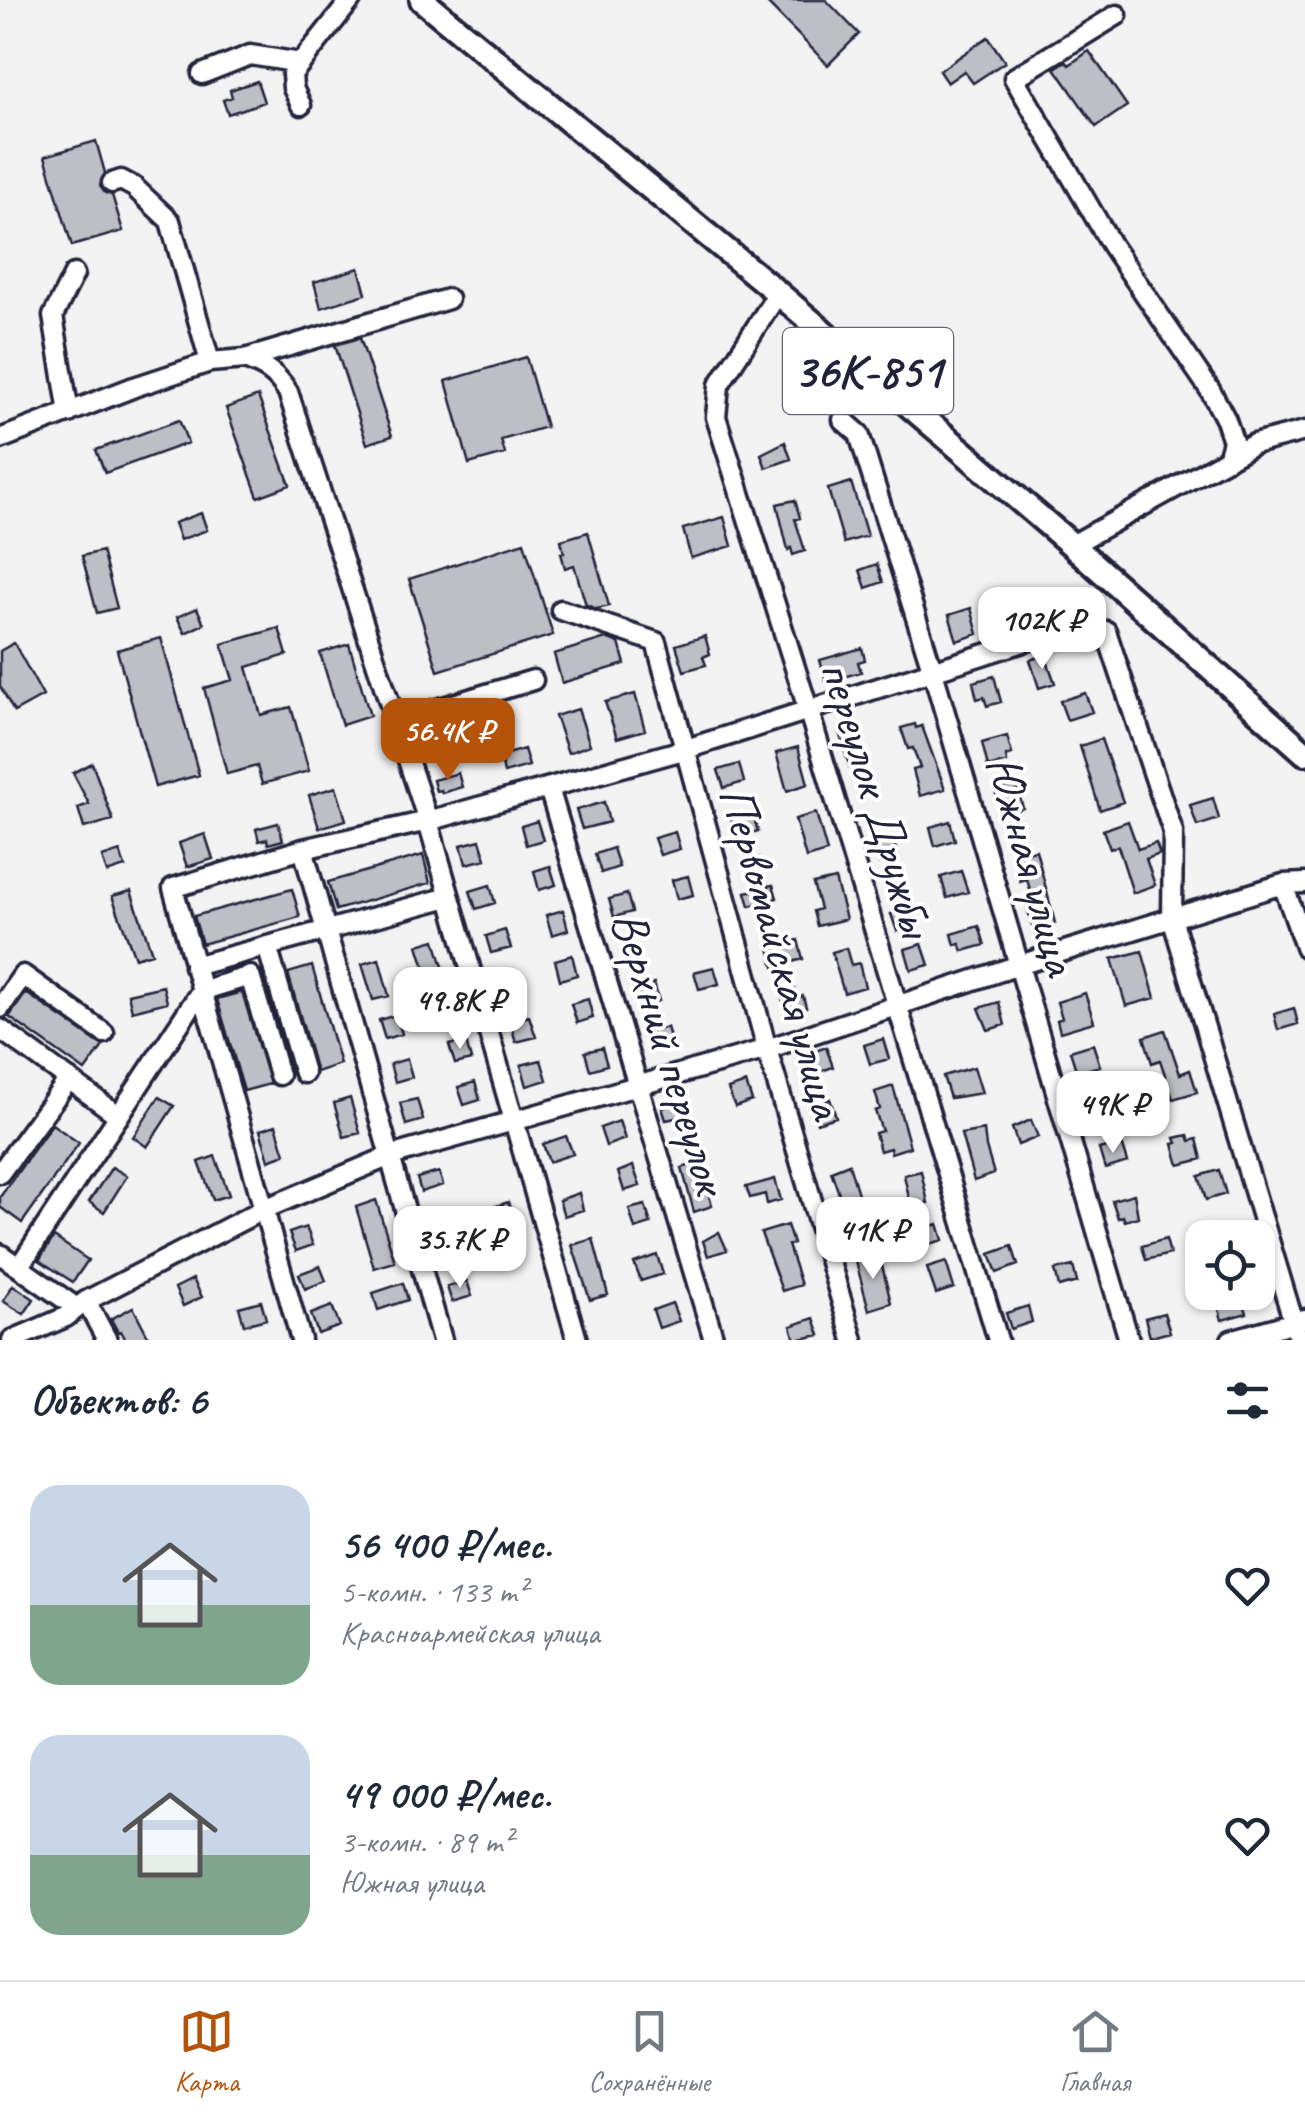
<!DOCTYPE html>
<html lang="ru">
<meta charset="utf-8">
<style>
body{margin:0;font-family:Caveat,sans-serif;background:#f2f2f3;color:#1f2937;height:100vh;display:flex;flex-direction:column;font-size:38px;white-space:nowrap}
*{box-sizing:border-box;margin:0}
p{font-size:32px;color:#747a83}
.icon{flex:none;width:55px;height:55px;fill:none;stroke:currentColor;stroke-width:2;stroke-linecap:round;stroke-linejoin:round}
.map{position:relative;height:1340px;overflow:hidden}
.sheet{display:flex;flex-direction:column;background:#fff;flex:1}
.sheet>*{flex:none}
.tools{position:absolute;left:1185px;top:1220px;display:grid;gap:20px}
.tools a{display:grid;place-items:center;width:90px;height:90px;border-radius:20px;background:#fff;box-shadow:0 2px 8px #0004;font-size:50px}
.price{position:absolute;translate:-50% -85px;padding:0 22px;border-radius:20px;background:#fff;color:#222;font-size:32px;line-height:65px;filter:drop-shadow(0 2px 5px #0008)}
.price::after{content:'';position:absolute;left:50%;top:60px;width:30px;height:22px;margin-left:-15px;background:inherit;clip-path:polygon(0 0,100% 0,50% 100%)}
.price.active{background:#b45309;color:#fff}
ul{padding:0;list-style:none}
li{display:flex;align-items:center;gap:30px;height:250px;padding:0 30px}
li span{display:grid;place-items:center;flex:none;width:280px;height:200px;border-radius:30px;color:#555}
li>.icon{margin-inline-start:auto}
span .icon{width:120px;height:120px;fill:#fffc;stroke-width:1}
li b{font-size:42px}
h2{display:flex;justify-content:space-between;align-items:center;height:120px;padding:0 30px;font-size:42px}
.tab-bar{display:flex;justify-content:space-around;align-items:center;height:140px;border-top:2px solid #e0e1e3;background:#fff;font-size:28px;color:#747a83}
.tab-bar a{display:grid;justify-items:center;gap:5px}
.tab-bar .active{color:#b45309}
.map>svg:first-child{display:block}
</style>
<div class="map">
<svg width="1305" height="1340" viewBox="0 0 1305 1340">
<rect width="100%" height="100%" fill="#f2f2f3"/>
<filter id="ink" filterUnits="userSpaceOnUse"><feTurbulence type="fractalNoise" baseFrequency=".01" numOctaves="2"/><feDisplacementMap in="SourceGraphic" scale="20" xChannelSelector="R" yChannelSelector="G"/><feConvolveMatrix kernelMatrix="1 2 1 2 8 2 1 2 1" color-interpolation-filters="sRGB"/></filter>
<g filter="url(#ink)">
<path fill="#bebec6" stroke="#22223b" stroke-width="2.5" d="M764 0H826L859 34 828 65Z
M988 37 1005 62 973 83 964 71 947 83 939 71Z
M1089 51 1127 106 1096 127 1055 68 1066 61 1069 65Z
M257 81 264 102 228 114 223 100 232 97 230 90Z
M96 141 105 173 100 186 105 193 112 195 123 231 72 246 45 156Z
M359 268 366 294 321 308 314 282Z
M360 338 392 436 367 444 335 345Z
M526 357 546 427 501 440 505 454 469 464 446 381Z
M258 396 290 485 258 497 226 408Z
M179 420 188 443 105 473 96 450Z
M785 442 791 459 766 468 761 454Z
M851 482 867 536 844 543 828 489Z
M795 500 800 518 795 519 805 551 793 555 791 548 788 550 777 504Z
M201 513 207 530 180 540 174 523Z
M724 517 732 546 691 558 683 529Z
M588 532 609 606 597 609 586 605 574 565 565 568 561 553H564L561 540Z
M524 542 553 635 438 671 409 579Z
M102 551 117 608 97 613 82 556Z
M877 564 883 582 866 588 860 570Z
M197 608 204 624 185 633 177 617Z
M971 608 978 634 957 641 949 615Z
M279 628 287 655 247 667 261 715 291 707 309 771 262 784 257 766 227 774 204 688 233 680 222 644Z
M705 636 710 654 703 657 706 665 684 671 676 645Z
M161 638 199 775 155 787 117 650Z
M606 638 619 643 625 664 562 683 554 654Z
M14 643 43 696 14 712 0 686V651Z
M349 644 370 716 342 725 320 653Z
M862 648 865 660 858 662 861 672 826 682 820 660Z
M1045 655 1055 683 1039 688 1030 660Z
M994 676 1001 702 987 706 984 697 977 699 973 682Z
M1085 693 1092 712 1067 720 1060 701Z
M635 694 645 730 617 738 605 702Z
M578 709 590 745 568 753 555 716Z
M915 724 916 728 922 726 945 789 920 796 913 770 920 768 913 748 908 749 901 728Z
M855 726 866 762 850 768 839 732Z
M1007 736 1012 754 1006 756 1007 762 988 767 982 743Z
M1101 739 1123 802 1100 810 1080 746Z
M798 747 808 784 787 791 776 753Z
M524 749 529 766 504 773 501 760 504 759 503 755Z
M92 763 113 820 84 828 78 808 89 804 73 773Z
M739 764 744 782 724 788 718 770Z
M458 773 462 787 442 793 441 790 436 791 433 780Z
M1016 784 1023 808 1002 814 995 790Z
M336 787 346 820 319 828 309 795Z
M1213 798 1219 819 1197 826 1190 805Z
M604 802 609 822 582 829 576 810Z
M752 812 758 831 737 838 731 819Z
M816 813 827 852 806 858 795 819Z
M537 821 543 840 526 845 521 826Z
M950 821 955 840 935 846 930 827Z
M1128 821 1138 849 1156 843 1160 854 1146 859 1155 885 1133 893 1118 846 1110 849 1103 830Z
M278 823 283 840 268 844 267 839 259 841 256 829Z
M675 832 680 849 660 855 654 838Z
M205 834 213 859 187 867 179 843Z
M892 836 898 856 879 863 872 843Z
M480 840 486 859 466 864 461 845Z
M1025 843 1027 852 1036 850 1055 923 1033 929 1026 903 1033 901 1027 879 1020 881 1011 847Z
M613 848 619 867 601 873 595 854Z
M120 851 125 867 107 873 102 857Z
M423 855 430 883 336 910 328 882Z
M759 858 767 886 773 885 777 898 750 906 746 892 755 890 747 862Z
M550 866 556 885 539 890 534 871Z
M961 871 968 892 947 898 941 877Z
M688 876 693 895 677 899 672 880Z
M835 879 846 919 817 926 813 911 820 909 813 884Z
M490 885 495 903 476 909 470 891Z
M292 889 300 917 202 944 194 916Z
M131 891 152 953 135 958 112 896Z
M627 894 632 912 614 917 609 899Z
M909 908 915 925 897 931 891 914Z
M563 910 568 930 552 935 546 915Z
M979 926 985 945 963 951 960 944 955 945 952 934Z
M505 930 511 948 491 953 486 936Z
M435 940 458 1017 442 1022 418 945Z
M798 940 803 959 774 967 769 948Z
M922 944 929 965 911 970 905 949Z
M846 948 851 965 859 963 865 987 844 993 832 952Z
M1142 951 1155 998 1126 1006 1112 959Z
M572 955 577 975 560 980 555 960Z
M379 959 389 996 373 1000 362 964Z
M312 966 340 1064 316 1072 288 973Z
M714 967 719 984 699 989 694 972Z
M518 973 524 993 504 998 498 978Z
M654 983 659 1001 641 1006 636 988Z
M163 986 167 1002 132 1011 128 994Z
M795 990 797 998 803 996 806 1007 787 1013 781 995Z
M242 992 270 1084 244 1091 217 999Z
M26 993 103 1046 85 1071 9 1017Z
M1085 993 1094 1022 1060 1032 1057 1020 1062 1018 1057 1002Z
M588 999 593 1018 577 1023 571 1004Z
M999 1002 1005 1025 988 1030 979 1008Z
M1294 1008 1298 1024 1278 1030 1274 1014Z
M396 1015 402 1034 385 1039 379 1020Z
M529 1016 536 1037 516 1042 510 1022Z
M667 1027 672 1045 654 1050 649 1032Z
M1165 1030 1180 1074 1190 1070 1197 1092 1173 1099 1160 1060 1152 1063 1144 1037Z
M883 1039 889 1059 870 1064 864 1045Z
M466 1041 471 1060 455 1064 449 1045Z
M1093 1044 1100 1066 1077 1073 1070 1051Z
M826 1047 833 1067 804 1077 797 1058Z
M602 1048 607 1065 590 1070 585 1052Z
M407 1059 412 1077 395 1082 390 1064Z
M541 1060 547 1080 527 1086 521 1065Z
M974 1067 982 1093 950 1098 943 1076Z
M475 1082 480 1100 464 1105 458 1087Z
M746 1083 752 1101 735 1107 728 1089Z
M893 1086 910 1147 891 1153 890 1148 880 1151 875 1133 882 1131 875 1111 880 1109 875 1092Z
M159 1097 174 1106 147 1147 133 1137Z
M350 1098 360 1133 344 1137 334 1103Z
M1109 1098 1114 1116 1093 1122 1088 1104Z
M417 1099 423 1120 406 1125 400 1103Z
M830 1099 836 1117 817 1123 812 1105Z
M685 1100 690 1115 666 1120 662 1108Z
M1031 1120 1038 1137 1018 1145 1012 1128Z
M619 1121 625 1139 606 1146 600 1128Z
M52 1124 79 1143 22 1223 0 1207V1197Z
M276 1125 285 1154 269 1160 260 1130Z
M984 1130 986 1147 994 1174 974 1181 961 1134Z
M1188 1135 1190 1141 1197 1139 1202 1159 1179 1165 1173 1144 1177 1143 1175 1138Z
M566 1136 573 1154 549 1162 543 1144Z
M1122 1143 1128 1162 1105 1169 1099 1149Z
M215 1156 229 1195 213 1200 199 1162Z
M700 1162 712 1206 694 1212 682 1168Z
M849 1164 864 1214 844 1219 839 1203 842 1202 831 1171Z
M633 1166 640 1186 624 1191 618 1172Z
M112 1167 127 1176 104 1212 89 1202Z
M1219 1170 1226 1194 1206 1200 1199 1176Z
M921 1171 928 1203 911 1207 904 1175Z
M439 1172 443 1185 421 1192 417 1178Z
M775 1179 781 1200 767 1204 765 1194 750 1198 746 1187Z
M579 1193 583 1210 564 1216 559 1200Z
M1134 1194 1138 1217 1125 1221 1123 1216 1118 1218 1112 1200Z
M376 1200 395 1262 374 1268 356 1207Z
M508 1202 515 1224 493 1230 487 1209Z
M645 1205 651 1224 635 1229 629 1209Z
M454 1220 458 1236 436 1242 432 1226Z
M938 1224 943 1240 920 1247 915 1231Z
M787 1225 793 1244 788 1245 801 1285 782 1291 761 1233Z
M306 1227 313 1245 296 1251 289 1233Z
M719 1232 727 1250 708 1256 703 1241Z
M54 1237 88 1260 73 1282 39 1260Z
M593 1239 608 1295 590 1300 572 1245Z
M1166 1239 1170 1254 1146 1260 1142 1246Z
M1012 1246 1018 1265 997 1273 990 1254Z
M657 1255 663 1274 641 1281 634 1263Z
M867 1255 868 1260 880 1257 891 1303 869 1310 855 1258Z
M946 1262 954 1288 936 1294 927 1268Z
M320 1266 326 1281 305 1289 299 1274Z
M1073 1266 1077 1282 1059 1287 1055 1270Z
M193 1279 202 1297 183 1306 175 1288Z
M467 1281 472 1296 452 1302 447 1287Z
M403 1283 408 1300 378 1310 373 1293Z
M13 1285 34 1299 24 1314 3 1301Z
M1241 1295 1247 1313 1222 1320 1217 1302Z
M261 1301 266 1319 244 1325 239 1307Z
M672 1303 679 1321 659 1328 653 1310Z
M332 1306 340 1326 318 1334 311 1314Z
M1028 1306 1032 1322 1011 1329 1006 1313Z
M133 1307 150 1340H126L121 1331 118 1332 111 1319Z
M1164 1313 1170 1332 1150 1337 1145 1318Z
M814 1318 820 1335 795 1340 791 1326Z"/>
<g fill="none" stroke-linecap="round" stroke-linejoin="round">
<defs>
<path id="minor" d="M1117 15 1014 78 1112 246 1210 390 1226 420 1233 441 1228 459
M202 74 250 55 301 63
M301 105 293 88 292 74 351 0
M112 183 121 180 134 187 170 221 210 362
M778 293 719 385 716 417 809 712 998 1340
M245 359C266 367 276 373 288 392L428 821 577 1340
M69 413 53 316 74 274
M843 420 859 434 933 672 1129 1340
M0 439 134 387 210 362 245 359 448 299
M1072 545 1254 444 1305 431
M561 610 656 642 767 1049 853 1340
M397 721 533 680
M549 788 714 1340
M303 849 442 1340
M1283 884 1305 947
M267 946 304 1073
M194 966 449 897
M0 1008 23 975 104 1033
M0 1029 119 1116
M0 1173 69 1079
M0 1254 77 1308
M19 1267 201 991 250 976 279 1075
M86 1301 107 1340
M12 1340 66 1317 86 1301 262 1210 390 1156 767 1049 1019 965 1283 884 1305 883
M301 1340 173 888 303 849 428 821 683 750 1077 625 1106 631 1173 832 1172 918 1299 1340
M1231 1340 1305 1319"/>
<path id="major" d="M422 0 778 293 1072 545 1305 753"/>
</defs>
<use href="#minor" stroke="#22223b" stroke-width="25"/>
<use href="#major" stroke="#22223b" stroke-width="30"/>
<use href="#minor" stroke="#fff" stroke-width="18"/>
<use href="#major" stroke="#fff" stroke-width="22"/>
</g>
</g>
<g text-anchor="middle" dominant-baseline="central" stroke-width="8" stroke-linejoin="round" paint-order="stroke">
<rect fill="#fff" stroke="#646476" stroke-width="2.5" x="783" y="328" width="170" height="86" rx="8"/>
<g font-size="48" font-weight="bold" fill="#22223b">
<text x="868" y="371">36К-851</text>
</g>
<g font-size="50" fill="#22223b" stroke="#fff">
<text transform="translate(877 798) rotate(73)">переулок Дружбы</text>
<text transform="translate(1032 865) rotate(74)">Южная улица</text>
<text transform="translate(782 952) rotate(74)">Первомайская улица</text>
<text transform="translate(670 1052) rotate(73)">Верхний переулок</text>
</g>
</g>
</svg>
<div class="tools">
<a><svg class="icon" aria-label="locate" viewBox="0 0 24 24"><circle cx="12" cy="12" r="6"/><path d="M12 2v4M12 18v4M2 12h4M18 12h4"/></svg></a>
</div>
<b class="price" style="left:1042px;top:672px">102K ₽</b>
<b class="price active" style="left:448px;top:783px">56.4K ₽</b>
<b class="price" style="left:460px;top:1052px">49.8K ₽</b>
<b class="price" style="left:1113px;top:1156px">49K ₽</b>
<b class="price" style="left:873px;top:1282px">41K ₽</b>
<b class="price" style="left:460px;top:1291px">35.7K ₽</b>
</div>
<section class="sheet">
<h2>Объектов: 6<svg class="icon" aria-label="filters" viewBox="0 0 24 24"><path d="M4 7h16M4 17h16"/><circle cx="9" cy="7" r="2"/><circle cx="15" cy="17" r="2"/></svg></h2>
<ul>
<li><span style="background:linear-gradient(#c9d6e8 60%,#7fa58c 0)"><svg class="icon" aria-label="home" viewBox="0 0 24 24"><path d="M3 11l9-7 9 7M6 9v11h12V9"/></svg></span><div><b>56 400 ₽/мес.</b><p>5-комн. · 133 m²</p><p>Красноармейская улица</p></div><svg class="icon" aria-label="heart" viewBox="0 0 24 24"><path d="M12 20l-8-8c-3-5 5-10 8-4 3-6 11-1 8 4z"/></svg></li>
<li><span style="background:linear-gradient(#c9d6e8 60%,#7fa58c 0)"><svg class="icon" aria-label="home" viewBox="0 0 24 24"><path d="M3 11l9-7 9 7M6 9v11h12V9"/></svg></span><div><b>49 000 ₽/мес.</b><p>3-комн. · 89 m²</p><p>Южная улица</p></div><svg class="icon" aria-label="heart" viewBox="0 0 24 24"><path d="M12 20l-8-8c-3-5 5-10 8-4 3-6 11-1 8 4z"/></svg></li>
</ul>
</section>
<nav class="tab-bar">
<a class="active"><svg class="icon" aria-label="map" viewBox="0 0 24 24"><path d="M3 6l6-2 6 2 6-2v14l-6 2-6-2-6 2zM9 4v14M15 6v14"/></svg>Карта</a>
<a><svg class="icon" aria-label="saved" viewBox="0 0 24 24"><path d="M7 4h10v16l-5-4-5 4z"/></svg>Сохранённые</a>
<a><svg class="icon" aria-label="home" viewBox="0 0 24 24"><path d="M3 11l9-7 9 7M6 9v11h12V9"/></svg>Главная</a>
</nav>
